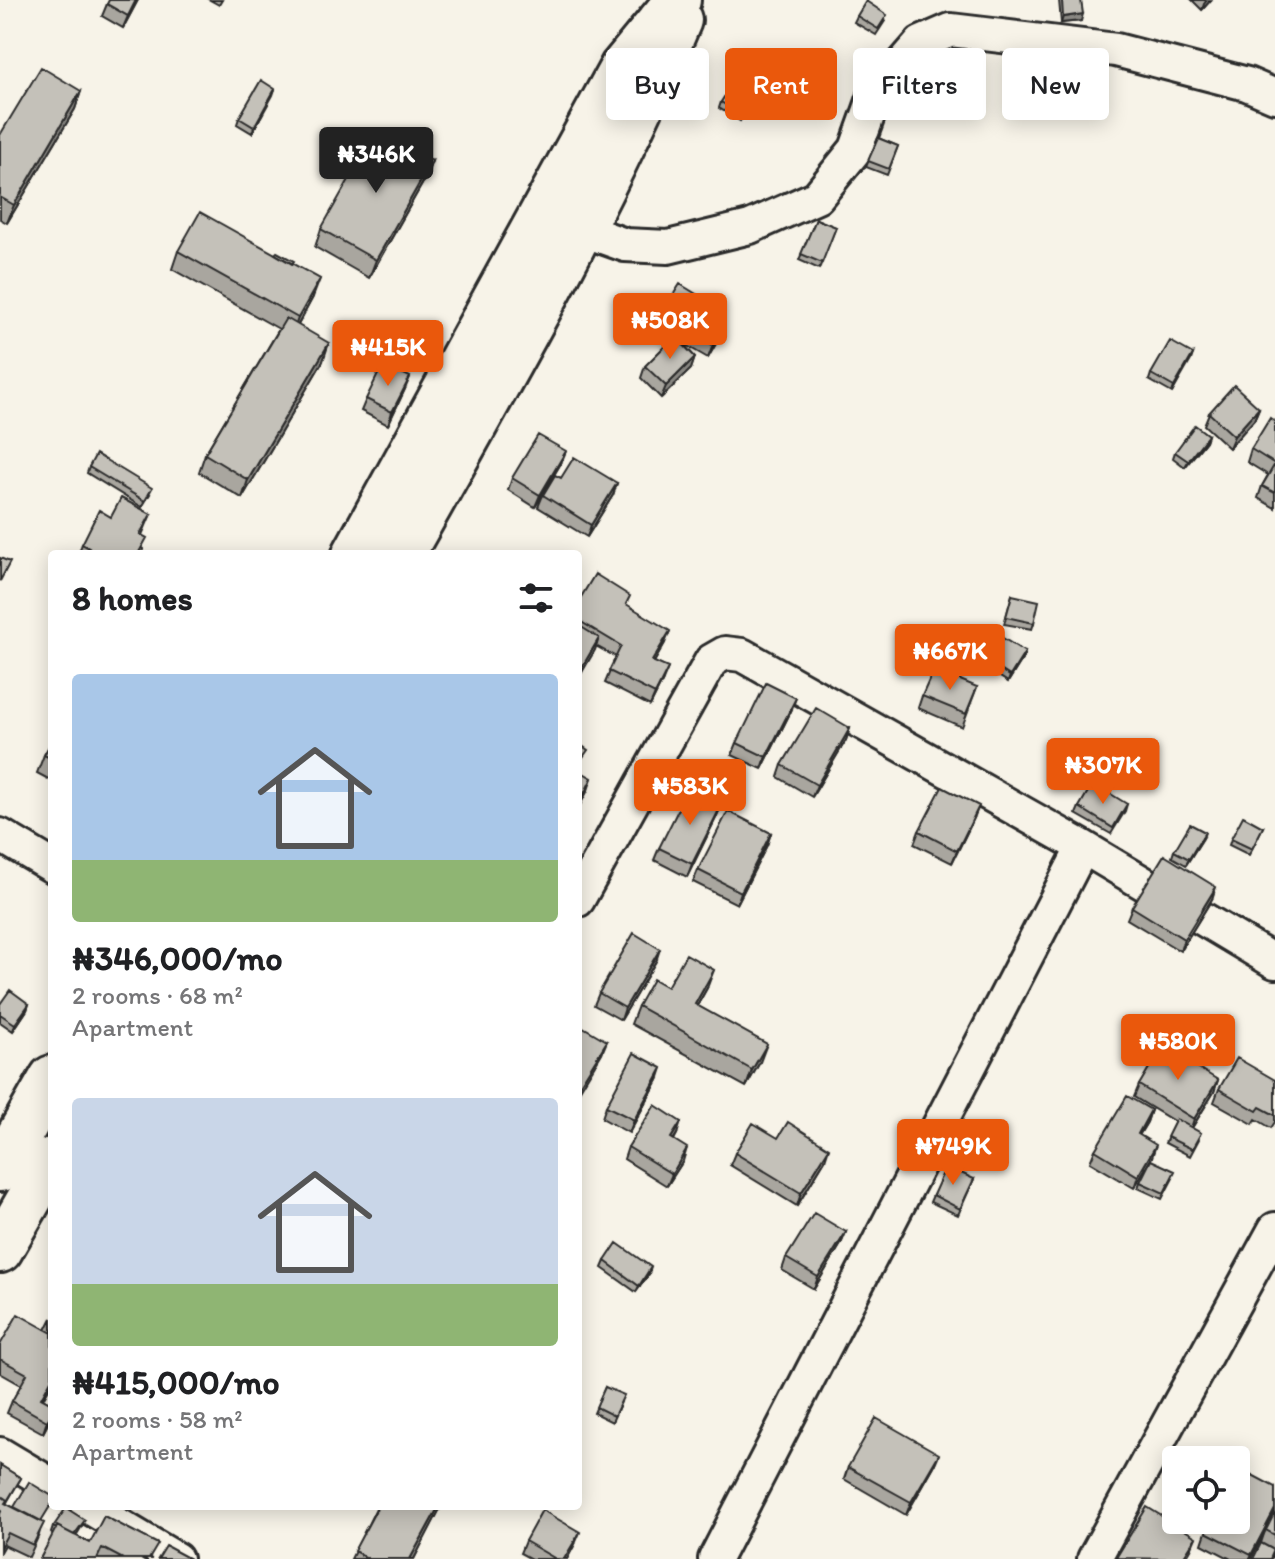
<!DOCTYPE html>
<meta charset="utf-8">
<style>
body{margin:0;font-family:Itim,sans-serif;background:#f6f6f6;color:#202124;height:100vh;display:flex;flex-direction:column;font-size:30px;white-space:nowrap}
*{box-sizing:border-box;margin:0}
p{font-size:26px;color:#757577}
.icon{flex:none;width:44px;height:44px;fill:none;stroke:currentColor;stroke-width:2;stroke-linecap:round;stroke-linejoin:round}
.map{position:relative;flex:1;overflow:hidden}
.drawer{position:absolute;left:48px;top:550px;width:534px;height:960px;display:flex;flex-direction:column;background:#fff;border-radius:8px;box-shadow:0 4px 20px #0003}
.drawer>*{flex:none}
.hud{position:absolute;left:606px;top:48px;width:548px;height:72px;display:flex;gap:16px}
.controls{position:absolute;left:1162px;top:1446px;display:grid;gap:16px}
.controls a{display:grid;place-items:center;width:88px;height:88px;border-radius:8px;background:#fff;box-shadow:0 4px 20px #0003;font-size:40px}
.price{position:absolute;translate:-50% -68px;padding:0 18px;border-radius:8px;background:#ea580c;color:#fff;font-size:26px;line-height:52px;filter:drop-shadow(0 2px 4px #0008)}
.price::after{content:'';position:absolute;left:50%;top:48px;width:24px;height:18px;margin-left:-12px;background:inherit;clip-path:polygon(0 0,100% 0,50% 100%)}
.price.selected{background:#222;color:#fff}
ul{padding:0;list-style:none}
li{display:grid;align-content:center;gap:16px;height:424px;padding:0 24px}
li span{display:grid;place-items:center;height:248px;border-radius:8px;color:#555}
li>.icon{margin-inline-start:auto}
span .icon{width:144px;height:144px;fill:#fffc;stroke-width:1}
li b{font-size:34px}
h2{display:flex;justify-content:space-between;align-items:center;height:96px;padding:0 24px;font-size:34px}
.chip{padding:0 28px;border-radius:8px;background:#fff;box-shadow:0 4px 20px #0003;font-size:28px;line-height:72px}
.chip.selected{background:#ea580c;color:#fff}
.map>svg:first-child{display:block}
</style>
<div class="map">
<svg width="1275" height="1559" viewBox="0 0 1275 1559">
<rect width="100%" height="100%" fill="#f7f3e8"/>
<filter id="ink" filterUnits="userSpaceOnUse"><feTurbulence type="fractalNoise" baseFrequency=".0125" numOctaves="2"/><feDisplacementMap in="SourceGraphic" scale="16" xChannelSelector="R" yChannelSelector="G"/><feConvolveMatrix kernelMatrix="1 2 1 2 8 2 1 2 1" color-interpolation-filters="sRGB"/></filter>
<g filter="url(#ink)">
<path fill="#e8e4da" d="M0 1501 93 1559H0Z"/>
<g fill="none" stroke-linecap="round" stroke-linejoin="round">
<defs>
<path id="minor" d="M580 229 625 245 668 247 750 227 817 197 856 149 875 96 921 43 951 30 1116 50 1247 84 1275 96
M0 835 52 866
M578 900 711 661 725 653 742 655 1083 847 1275 962
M0 1454 52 1485
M87 1506 176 1559
M715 1559 1083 847
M1094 1559 1275 1229"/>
<path id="primary" d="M355 554 622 68 678 0
M402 554C500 380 602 205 679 20
M0 1169 52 1078
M0 1250 52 1160"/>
</defs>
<use href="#minor" stroke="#2b2b2b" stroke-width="38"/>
<use href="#primary" stroke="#2b2b2b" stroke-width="50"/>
<use href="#minor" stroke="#f7f3e8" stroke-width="32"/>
<use href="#primary" stroke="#f7f3e8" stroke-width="44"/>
</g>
<path fill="#a9a69f" stroke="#2b2b2b" stroke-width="2" d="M138 0 123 28 102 16 107 4Z
M210 0H222L219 5Z
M1059 0H1081V21L1061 23Z
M1192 0H1211L1202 10Z
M857 16 885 21 876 35 854 22Z
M275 89 252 133 237 124 239 118Z
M759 89 740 121 719 108 721 102Z
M81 91 75 109 7 223 0 219V135Z
M878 138 898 146 887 175 866 167Z
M432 161 425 179 369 278 315 247 321 229Z
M816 219 836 227 819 269 799 260Z
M178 251 293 264 313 297 298 325 323 361 242 498 199 472 205 454 279 329 172 269Z
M668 303 703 306 699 314 723 328 718 340 708 358 682 343 695 357 691 369 661 398 641 378 645 366 673 338 658 330 667 310 666 309Z
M1193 354 1172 393 1149 380 1151 374Z
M405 389 388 425 361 411 366 399Z
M1259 408 1254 420 1229 448 1204 425 1209 413Z
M1275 422V508L1258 498 1262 486 1268 475 1247 462 1251 449Z
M1208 435 1206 441 1185 467 1173 458 1175 452Z
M561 463 535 507 508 490 512 478Z
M89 467 150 494 142 507 87 473Z
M561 478 617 483 613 495 587 537 538 507 543 495Z
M151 514 142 535 143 550 141 554H78L82 544 111 517Z
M1012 595 1034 623 1032 629 1004 624Z
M578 602 627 605 665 643 654 662 663 680 650 706 605 683 616 657 596 646 578 679Z
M1025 652 1023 658 1008 682 981 665 983 659Z
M977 687 962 727 918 708 922 696Z
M791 711 762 769 732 755 737 743Z
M850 728 846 740 812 797 778 777 782 765Z
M52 741V781L37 773 44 755Z
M1127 804 1125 811 1111 834 1076 814 1079 807Z
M721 806 716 818 687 877 654 860 659 848Z
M974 818 952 863 914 844 919 831Z
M1263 827 1249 855 1229 845 1231 839Z
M771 833 767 845 737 904 693 882 698 870Z
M1203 838 1186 865 1172 857 1174 851Z
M1212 899 1180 951 1127 919 1132 907Z
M656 961 621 1020 594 1005 599 993Z
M667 987 707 988 697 1006 760 1062 746 1087 631 1024 638 1006Z
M0 1004H29L27 1010 13 1031 0 1022Z
M658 1080 629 1133 602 1118 606 1106Z
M1218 1080 1214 1092 1192 1128 1199 1139 1190 1156 1165 1143 1175 1122 1134 1097 1139 1085Z
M1275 1080V1122L1271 1128 1256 1119 1253 1124 1214 1102 1219 1089Z
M1151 1110 1147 1122 1139 1135 1152 1157 1134 1188 1090 1162 1095 1150Z
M677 1134 674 1140 683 1161 667 1186 624 1159 628 1147Z
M778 1138 825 1160 797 1206 730 1165 735 1153Z
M1173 1178 1162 1199 1138 1188 1140 1182Z
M974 1179 958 1215 930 1202 933 1195Z
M846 1232 841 1244 814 1289 782 1270 786 1258Z
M605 1261 649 1274 636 1292 602 1268Z
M52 1318V1383L43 1399 52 1416 43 1433 7 1413 12 1401 21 1385 0 1373V1345L46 1330Z
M605 1387 621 1402 612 1422 594 1413Z
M0 1465 21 1478 6 1504 42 1522 39 1535 29 1557 4 1545 0 1552Z
M934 1466 906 1515 844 1479 848 1467Z
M1275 1487V1559L1273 1555 1271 1559 1261 1543 1265 1531 1251 1559H1231L1202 1544 1206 1532Z
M377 1506H441L414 1559H351Z
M82 1526 76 1536 90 1543 152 1559H40L53 1535 51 1533 53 1527Z
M525 1541 575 1544 567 1559H531L520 1553Z"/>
<path fill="#898782" stroke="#2b2b2b" stroke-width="2" d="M136 0H138L123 28 128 16Z
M1207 0H1211L1202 10 1204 4Z
M1083 14 1081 21 1061 23 1063 17Z
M761 83 759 89 740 121 742 115Z
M275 89 273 95 252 133 254 127Z
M81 91 75 109 7 223 14 205Z
M432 161 425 179 369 278 376 260Z
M320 279 313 297 292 336 298 318Z
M723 328 718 340 708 358 713 345Z
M329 343 323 361 242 498 248 480Z
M1193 354 1191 360 1172 393 1174 387Z
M695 357 691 369 661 398 666 386Z
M410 377 405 389 388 425 392 412Z
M1259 408 1254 420 1229 448 1234 436Z
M1208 435 1206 441 1185 467 1188 461Z
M566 451 561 463 535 507 540 495Z
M617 483 613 495 587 537 591 525Z
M670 631 665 643 648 673 652 661Z
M599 638 595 650 578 679V674Z
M1025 652 1023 658 1008 682 1010 676Z
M668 668 663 680 650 706 655 694Z
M796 698 791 711 762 769 766 757Z
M850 728 846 740 812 797 817 785Z
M592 778 588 790 578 809V806Z
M721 806 716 818 687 877 692 864Z
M979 806 974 818 952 863 957 851Z
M1205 832 1203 838 1186 865 1189 859Z
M771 833 767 845 737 904 741 892Z
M1216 887 1212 899 1180 951 1184 939Z
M660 949 656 961 621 1020 625 1008Z
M714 970 707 988 688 1022 695 1004Z
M29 1004 27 1010 13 1031 15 1024Z
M607 1041 602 1053 578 1093V1088Z
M767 1044 760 1062 746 1087 752 1070Z
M662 1068 658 1080 629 1133 634 1120Z
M1218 1080 1214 1092 1190 1131 1194 1119Z
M1151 1110 1147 1122 1133 1146 1138 1134Z
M681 1122 677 1134 667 1150 671 1138Z
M1156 1145 1152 1157 1134 1188 1138 1176Z
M687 1148 683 1161 667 1186 672 1174Z
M829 1148 825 1160 797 1206 801 1193Z
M846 1232 841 1244 814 1289 818 1277Z
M651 1267 649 1274 636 1292 639 1286Z
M52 1378V1383L36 1410 41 1398Z
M52 1413 51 1418 43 1433 47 1421Z
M939 1454 934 1466 906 1515 911 1502Z
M439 1506H441L440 1509 414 1559H410Z
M1275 1509V1512L1251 1559H1250Z
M580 1532 575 1544 567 1559H564Z
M1196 1537 1191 1549 1185 1559H1182Z"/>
<path fill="#c4c1b9" stroke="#2b2b2b" stroke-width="2" d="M109 0H136L128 16 107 4Z
M1062 0H1081L1083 14 1063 17Z
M866 1 887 15 878 29 857 16Z
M41 67 81 91 14 205 0 197V135Z
M741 70 761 83 742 115 721 102Z
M261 80 275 89 254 127 239 118Z
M377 130 432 161 376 260 321 229Z
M878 138 898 146 889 169 868 161Z
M200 212 320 279 298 318 178 251Z
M816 219 836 227 822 263 801 254Z
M277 252 294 261 292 264 275 254Z
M680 284 706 300 698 313 673 299 670 304 668 303Z
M673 299 723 328 713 345 662 317Z
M286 318 329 343 248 480 205 454Z
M675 336 695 357 666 386 645 366Z
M1170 341 1193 354 1174 387 1151 374Z
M383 364 410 377 392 412 366 399Z
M1234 385 1259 408 1234 436 1209 413Z
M1270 418 1275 422V464L1251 449Z
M1195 425 1208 435 1188 461 1175 452Z
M538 435 566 451 540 495 512 478Z
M96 454 152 488 145 501 89 467Z
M574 457 617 483 591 525 543 495 555 475 561 478Z
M1275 464V493L1262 486Z
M121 498 151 514 140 534 147 538 138 554H85L89 548 82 544 99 510 111 517Z
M0 558 10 562 0 581Z
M595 574 630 596 626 604 670 631 652 661 668 668 655 694 609 671 621 646 578 620V602Z
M1012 595 1039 601 1034 623 1006 617Z
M578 625 599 638 578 674Z
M998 635 1025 652 1010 676 983 659Z
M934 669 977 687 966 714 922 696Z
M766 683 796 698 766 757 737 743Z
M816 708 850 728 817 785 782 765Z
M52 741V759L44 755Z
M578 743 588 750 578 764Z
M578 770 592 778 579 804 578 803Z
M1093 783 1127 804 1113 828 1079 807Z
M942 787 979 806 957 851 919 831Z
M688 790 721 806 692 864 659 848Z
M728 811 771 833 741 892 698 870Z
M1243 816 1263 827 1252 849 1231 839Z
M1190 824 1205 832 1189 859 1174 851Z
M1164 855 1216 887 1184 939 1132 907Z
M634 933 660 949 625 1008 599 993Z
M686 954 714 970 695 1004 767 1044 752 1070 638 1006 653 979 667 987Z
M10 990 29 1004 15 1024 0 1014V1004Z
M578 1024 607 1041 578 1088Z
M1162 1046 1218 1080 1194 1119 1139 1085Z
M634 1053 662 1068 634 1120 606 1106Z
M1237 1058 1275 1080V1115L1260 1107 1257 1111 1219 1089Z
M1127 1096 1151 1110 1138 1134 1156 1145 1138 1176 1095 1150Z
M655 1105 681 1122 671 1138 687 1148 672 1174 628 1147Z
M1176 1119 1201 1133 1192 1149 1167 1137Z
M788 1122 829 1148 801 1193 735 1153 753 1123 778 1138Z
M1151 1160 1175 1171 1164 1193 1140 1182Z
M946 1166 974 1179 960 1209 933 1195Z
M814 1213 846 1232 818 1277 786 1258Z
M617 1243 651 1267 639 1286 605 1261Z
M18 1314 52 1333V1378L41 1398 52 1404V1413L47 1421 12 1401 27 1374 0 1359V1345Z
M605 1387 624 1395 614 1416 596 1407Z
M876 1418 939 1454 911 1502 848 1467Z
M0 1465 21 1478 6 1503 7 1500 0 1495Z
M1239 1468 1275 1487V1509L1251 1555 1206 1532 1213 1520H1236V1474Z
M29 1482 52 1496V1503L41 1521 14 1507Z
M0 1495 7 1500 5 1503 44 1523 33 1545 8 1533 1 1546 0 1545V1514L2 1509 0 1512Z
M378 1506H439L410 1559H369L354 1551Z
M1147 1507 1196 1537 1182 1559 1116 1558Z
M66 1508 85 1520 74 1535 57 1526 56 1529 53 1527Z
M542 1510 580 1532 564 1559H556L525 1541Z
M1275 1512V1535L1266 1530Z
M104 1516 158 1544 149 1559H123L102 1548 97 1559H40L57 1526 90 1543Z
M1261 1543 1274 1550 1270 1559H1253Z
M166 1546 190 1559H158Z"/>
</g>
</svg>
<div class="controls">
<a><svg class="icon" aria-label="locate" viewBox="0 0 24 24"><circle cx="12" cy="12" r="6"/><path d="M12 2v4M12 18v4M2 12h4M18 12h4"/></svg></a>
</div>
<b class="price selected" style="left:376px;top:195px">₦346K</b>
<b class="price" style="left:670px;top:361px">₦508K</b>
<b class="price" style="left:388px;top:388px">₦415K</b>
<b class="price" style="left:950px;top:692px">₦667K</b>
<b class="price" style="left:1103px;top:806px">₦307K</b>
<b class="price" style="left:690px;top:827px">₦583K</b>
<b class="price" style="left:1178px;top:1082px">₦580K</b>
<b class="price" style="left:953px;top:1187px">₦749K</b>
<div class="hud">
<a class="chip">Buy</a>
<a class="chip selected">Rent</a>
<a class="chip">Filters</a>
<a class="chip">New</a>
</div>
<section class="drawer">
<h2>8 homes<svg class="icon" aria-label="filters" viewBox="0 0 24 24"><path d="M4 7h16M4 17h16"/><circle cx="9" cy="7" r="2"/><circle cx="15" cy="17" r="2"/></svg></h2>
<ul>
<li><span style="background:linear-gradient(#a9c7e8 75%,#8fb573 0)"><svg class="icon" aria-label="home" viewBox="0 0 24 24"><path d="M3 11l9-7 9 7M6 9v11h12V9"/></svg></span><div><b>₦346,000/mo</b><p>2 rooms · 68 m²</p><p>Apartment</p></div></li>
<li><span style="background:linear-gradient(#c9d6e8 75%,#8fb573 0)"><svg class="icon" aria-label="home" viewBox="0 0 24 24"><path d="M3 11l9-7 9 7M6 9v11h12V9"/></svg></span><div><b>₦415,000/mo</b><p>2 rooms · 58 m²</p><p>Apartment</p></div></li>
</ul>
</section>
</div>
